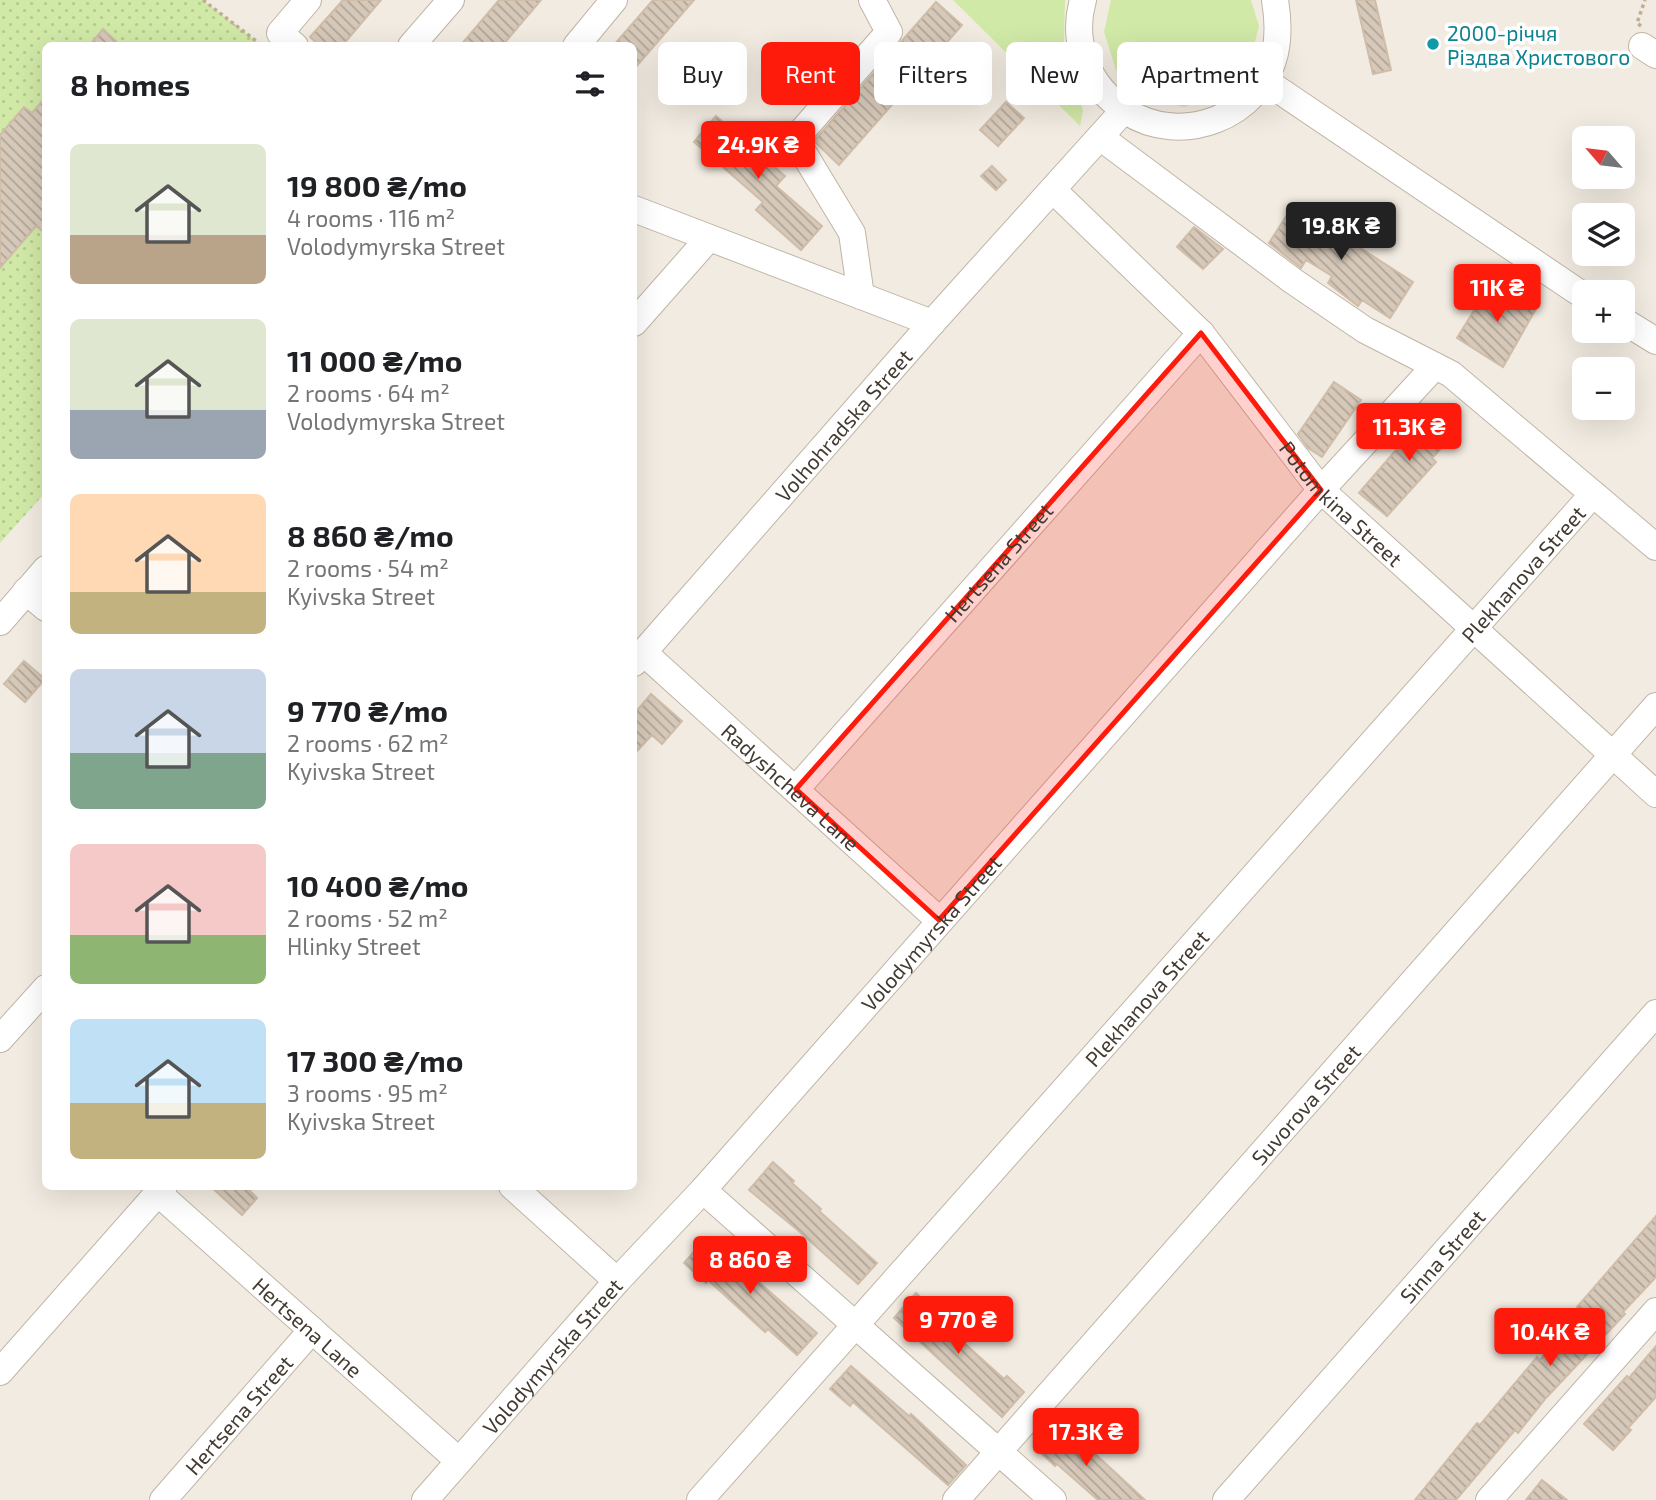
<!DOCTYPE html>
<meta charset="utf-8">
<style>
body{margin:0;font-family:"Exo 2",sans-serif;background:#f6f6f6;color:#202124;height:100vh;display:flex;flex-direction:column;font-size:26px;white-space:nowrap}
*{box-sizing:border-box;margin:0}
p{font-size:23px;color:#757577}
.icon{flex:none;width:38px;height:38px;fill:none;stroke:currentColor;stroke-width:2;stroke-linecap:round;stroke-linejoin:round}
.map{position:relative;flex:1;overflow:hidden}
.panel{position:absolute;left:42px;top:42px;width:595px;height:1148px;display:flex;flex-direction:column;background:#fff;border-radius:10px;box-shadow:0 7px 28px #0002}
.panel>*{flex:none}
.hud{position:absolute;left:658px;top:42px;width:665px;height:63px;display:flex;gap:14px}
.needle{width:46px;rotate:298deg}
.buttons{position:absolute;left:1572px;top:126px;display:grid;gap:14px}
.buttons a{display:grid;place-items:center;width:63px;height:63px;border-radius:10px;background:#fff;box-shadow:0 7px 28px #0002;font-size:35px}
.price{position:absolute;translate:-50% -60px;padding:0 16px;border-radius:7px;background:#ff1b0b;color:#fff;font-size:23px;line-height:46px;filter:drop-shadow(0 2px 4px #0008)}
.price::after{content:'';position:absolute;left:50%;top:42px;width:21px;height:16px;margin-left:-10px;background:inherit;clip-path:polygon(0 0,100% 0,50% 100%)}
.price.selected{background:#222;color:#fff}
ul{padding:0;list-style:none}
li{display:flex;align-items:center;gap:21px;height:175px;padding:0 28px}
li span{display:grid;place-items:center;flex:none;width:196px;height:140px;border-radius:10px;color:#555}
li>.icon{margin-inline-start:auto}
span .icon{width:84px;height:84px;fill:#fffc;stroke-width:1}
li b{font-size:30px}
h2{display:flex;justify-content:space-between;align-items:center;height:84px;padding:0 28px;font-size:30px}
.pill{padding:0 24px;border-radius:10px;background:#fff;box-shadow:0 7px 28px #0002;font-size:24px;line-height:63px}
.pill.selected{background:#ff1b0b;color:#fff}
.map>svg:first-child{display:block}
</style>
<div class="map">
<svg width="1656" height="1500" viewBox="0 0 1656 1500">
<defs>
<pattern id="park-dots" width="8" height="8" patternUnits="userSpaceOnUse" patternTransform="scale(1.75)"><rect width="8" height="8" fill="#d1e9a7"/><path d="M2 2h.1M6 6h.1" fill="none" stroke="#b5c990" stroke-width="1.8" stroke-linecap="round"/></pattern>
<pattern id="building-back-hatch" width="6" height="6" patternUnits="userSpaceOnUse" patternTransform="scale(1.75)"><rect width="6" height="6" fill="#d7c9b9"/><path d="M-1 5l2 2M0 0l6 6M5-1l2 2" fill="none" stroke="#b0a497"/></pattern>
</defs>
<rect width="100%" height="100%" fill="#f2ebe1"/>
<path fill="#d1e9a7" d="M953 0H1065L1064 41 1083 111 1080 126Z
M1111 0H1251L1259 26 1249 65 1222 95 1184 107 1145 98 1116 70 1104 32Z"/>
<path fill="url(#park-dots)" d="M0 0H203L262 45 46 46 45 493 0 543Z"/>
<path fill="url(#building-back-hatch)" stroke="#cfbda9" stroke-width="2" d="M343 0H381L342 46H320L310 37Z
M499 0H541L502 46H460Z
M653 0H694L634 69V46H613Z
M1356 0H1375L1391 70 1373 74Z
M936 2 962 25 839 165 814 141Z
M103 29 121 46H89Z
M46 97V234L36 226 0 268V135L24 107 32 113Z
M1006 102 1024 118 998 146 980 130Z
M716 116 785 176 776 186 822 226 801 250 756 210 763 202 694 142Z
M992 166 1006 180 996 190 981 176Z
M1291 209 1312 223 1317 215 1357 240 1354 244 1413 282 1390 318 1362 300 1358 306 1328 283 1332 276 1306 260 1301 268 1269 243Z
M1194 227 1223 249 1203 269 1177 247Z
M1491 283 1537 307 1503 367 1457 338Z
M1334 382 1361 400 1322 457 1308 448 1298 434Z
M1437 408 1460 428 1432 458 1436 462 1387 516 1359 493 1408 436 1410 438Z
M24 661 45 679 25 702 4 684Z
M651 694 682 721 662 744 652 735 634 754V714Z
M773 1162 794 1181 792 1183 821 1209 819 1211 877 1263 858 1284 800 1232 749 1190Z
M210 1186H245L257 1198 242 1215Z
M1656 1216V1277L1623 1312 1625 1314 1546 1398 1518 1433 1515 1430 1456 1500H1415L1477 1423 1480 1425 1537 1357 1540 1360 1584 1312 1577 1307Z
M707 1237 817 1333 797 1355 768 1329 765 1332 708 1280 706 1283 684 1263Z
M916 1293 938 1313 936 1316 964 1343 1004 1379 1007 1376 1024 1392 1002 1417 894 1318Z
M1656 1346V1397L1628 1428 1631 1430 1613 1450 1584 1424 1627 1376 1629 1378Z
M851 1366 909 1416 911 1414 966 1465 948 1485 853 1402 850 1406 830 1389Z
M1058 1425 1092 1455 1094 1453 1145 1500H1098L1057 1464 1055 1466 1037 1449Z
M1542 1480 1567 1500H1526Z"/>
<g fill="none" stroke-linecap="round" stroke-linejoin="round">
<defs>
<g id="minor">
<path d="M1083 0C1077 21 1078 43 1086 63 1094 84 1108 99 1126 111 1180 147 1260 118 1275 53 1279 35 1278 18 1275 0"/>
<path d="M295 46 280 33 308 0"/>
<path d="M411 46 451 0"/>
<path d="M576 46 614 0"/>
<path d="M1642 46 1656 55"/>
<path d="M1264 80 1584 296"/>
<path d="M1100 137 1293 281 1365 330 1451 374 1656 547"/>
<path id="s1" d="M1053 190 1201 333 1321 490 1656 794"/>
<path d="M634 209 932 323"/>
<path d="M861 296 852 233 795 139 889 32 872 0"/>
<path d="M1622 320 1656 341"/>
<path d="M634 323 709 238"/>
<path d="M26 591 46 608"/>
<path d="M0 622 46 569"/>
<path id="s2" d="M643 652 939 920"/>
<path id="s3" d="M634 663 932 323 1124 110"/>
<path id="s4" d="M796 789 1201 333"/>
<path d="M0 1039 46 988"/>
<path d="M512 1186 617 1281"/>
<path d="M703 1190 1053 1500"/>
<path id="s5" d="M158 1193 459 1461"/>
<path d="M0 1372 164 1186"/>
<path id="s6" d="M163 1500 312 1330"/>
<path id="s7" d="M425 1500 617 1281 703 1190 1321 490 1435 366"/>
<path id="s8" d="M700 1500 1593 494"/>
<path id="s9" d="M956 1500 1656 706"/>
<path id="s10" d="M1226 1500 1656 1013"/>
<path d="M1489 1500 1656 1311"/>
</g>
</defs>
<use href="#minor" stroke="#c0b5a6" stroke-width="28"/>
<path stroke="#c0ad94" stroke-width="3.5" stroke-dasharray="3.5 3.5" stroke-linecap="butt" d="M203 0 260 44
M1641 26 1637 23 1645 0"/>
<use href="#minor" stroke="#fff" stroke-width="26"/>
</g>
<path fill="#ff1b0b" fill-opacity="0.2" stroke="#ff1b0b" stroke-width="5" stroke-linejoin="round" d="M1201 333 1321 490 939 920 796 789Z"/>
<circle fill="#0f9aa8" stroke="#fff" stroke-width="2.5" cx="1433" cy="44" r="7"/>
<g text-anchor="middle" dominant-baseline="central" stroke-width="7" stroke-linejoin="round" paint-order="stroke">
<g font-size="21" fill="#0d838f" stroke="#fff" text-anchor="start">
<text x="1447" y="32">2000-річчя<tspan x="1447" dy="24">Різдва Христового</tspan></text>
</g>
<g font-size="21" fill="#433b32" stroke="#fff">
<text stroke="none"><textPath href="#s3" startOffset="317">Volhohradska Street</textPath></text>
<text stroke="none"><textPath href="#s1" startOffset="427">Potomkina Street</textPath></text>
<text stroke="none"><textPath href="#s4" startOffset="304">Hertsena Street</textPath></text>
<text stroke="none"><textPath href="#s8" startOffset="1239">Plekhanova Street</textPath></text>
<text stroke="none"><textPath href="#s2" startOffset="200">Radyshcheva Lane</textPath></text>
<text stroke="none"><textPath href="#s7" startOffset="760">Volodymyrska Street</textPath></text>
<text stroke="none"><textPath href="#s8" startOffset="672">Plekhanova Street</textPath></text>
<text stroke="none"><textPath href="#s9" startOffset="528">Suvorova Street</textPath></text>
<text stroke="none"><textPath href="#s10" startOffset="326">Sinna Street</textPath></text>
<text stroke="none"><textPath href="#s5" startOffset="201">Hertsena Lane</textPath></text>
<text stroke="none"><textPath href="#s7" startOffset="192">Volodymyrska Street</textPath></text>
<text stroke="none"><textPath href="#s6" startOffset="114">Hertsena Street</textPath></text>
</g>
</g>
</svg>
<div class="buttons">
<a><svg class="needle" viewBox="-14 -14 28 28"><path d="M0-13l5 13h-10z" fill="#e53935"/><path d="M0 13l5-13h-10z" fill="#757577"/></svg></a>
<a><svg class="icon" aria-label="layers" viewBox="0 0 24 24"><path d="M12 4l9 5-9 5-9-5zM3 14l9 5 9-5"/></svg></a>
<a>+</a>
<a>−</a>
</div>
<b class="price" style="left:758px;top:181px">24.9K ₴</b>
<b class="price selected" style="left:1341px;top:262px">19.8K ₴</b>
<b class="price" style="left:1497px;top:324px">11K ₴</b>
<b class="price" style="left:1409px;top:463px">11.3K ₴</b>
<b class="price" style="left:750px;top:1296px">8 860 ₴</b>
<b class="price" style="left:958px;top:1356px">9 770 ₴</b>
<b class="price" style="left:1550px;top:1368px">10.4K ₴</b>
<b class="price" style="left:1086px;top:1468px">17.3K ₴</b>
<div class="hud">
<a class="pill">Buy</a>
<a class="pill selected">Rent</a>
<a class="pill">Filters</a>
<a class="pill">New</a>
<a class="pill">Apartment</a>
</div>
<section class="panel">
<h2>8 homes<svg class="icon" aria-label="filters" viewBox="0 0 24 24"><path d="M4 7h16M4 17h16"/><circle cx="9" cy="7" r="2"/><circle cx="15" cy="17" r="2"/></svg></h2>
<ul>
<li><span style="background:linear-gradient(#dfe7d0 65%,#b9a48a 0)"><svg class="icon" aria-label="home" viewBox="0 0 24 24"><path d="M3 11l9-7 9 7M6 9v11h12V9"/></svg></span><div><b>19 800 ₴/mo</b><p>4 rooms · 116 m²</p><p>Volodymyrska Street</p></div></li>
<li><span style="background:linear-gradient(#dfe7d0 65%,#9aa5b1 0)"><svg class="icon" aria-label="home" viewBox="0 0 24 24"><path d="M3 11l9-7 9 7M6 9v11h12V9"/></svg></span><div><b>11 000 ₴/mo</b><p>2 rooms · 64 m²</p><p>Volodymyrska Street</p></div></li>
<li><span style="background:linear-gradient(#ffd9b3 70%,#c2b280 0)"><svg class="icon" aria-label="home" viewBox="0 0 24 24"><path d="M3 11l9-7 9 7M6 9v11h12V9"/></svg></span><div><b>8 860 ₴/mo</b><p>2 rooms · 54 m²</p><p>Kyivska Street</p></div></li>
<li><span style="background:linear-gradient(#c9d6e8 60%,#7fa58c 0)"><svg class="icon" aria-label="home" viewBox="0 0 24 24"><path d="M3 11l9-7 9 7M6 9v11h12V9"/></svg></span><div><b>9 770 ₴/mo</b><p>2 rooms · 62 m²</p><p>Kyivska Street</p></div></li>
<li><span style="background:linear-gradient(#f6c9c9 65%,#8fb573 0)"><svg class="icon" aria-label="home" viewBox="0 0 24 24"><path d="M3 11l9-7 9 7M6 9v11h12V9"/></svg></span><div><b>10 400 ₴/mo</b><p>2 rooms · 52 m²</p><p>Hlinky Street</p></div></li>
<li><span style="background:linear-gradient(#bfe0f5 60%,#c2b280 0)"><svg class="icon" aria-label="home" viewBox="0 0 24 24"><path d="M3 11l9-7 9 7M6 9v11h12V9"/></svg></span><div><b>17 300 ₴/mo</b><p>3 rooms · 95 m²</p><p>Kyivska Street</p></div></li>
</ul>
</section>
</div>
